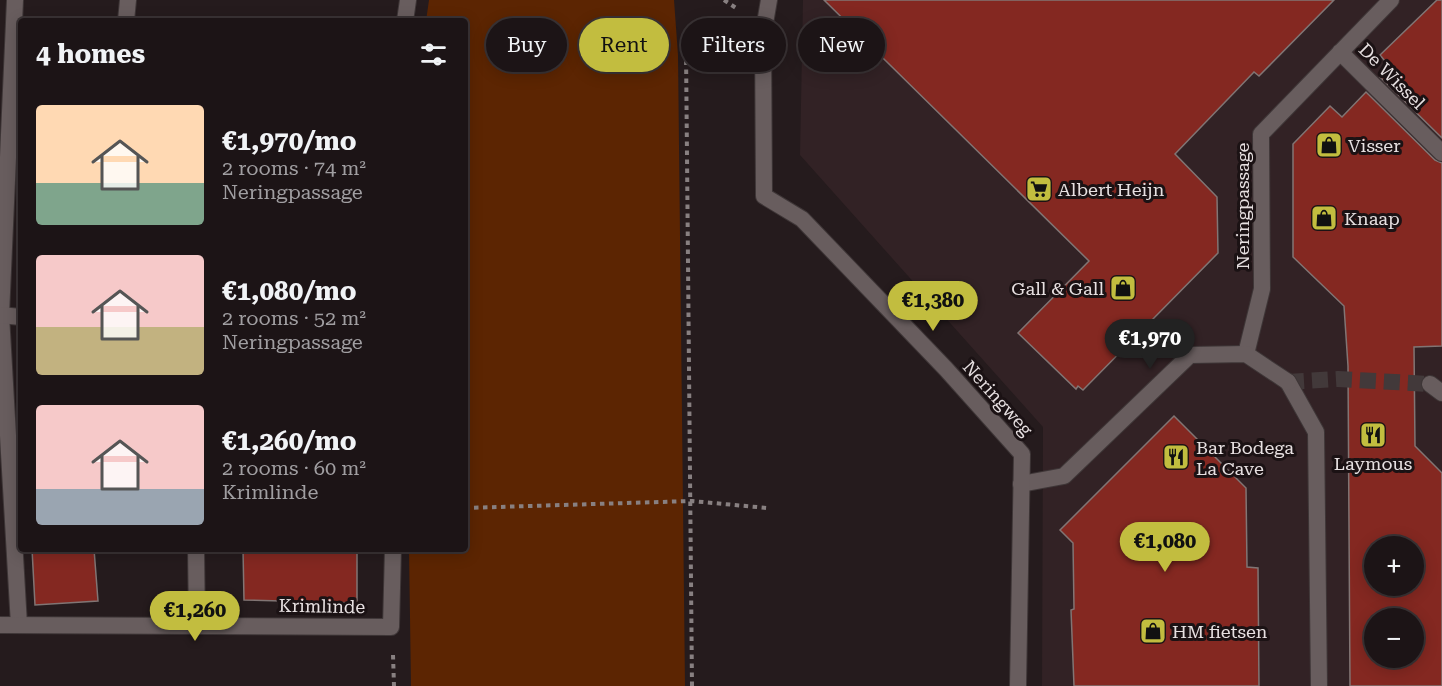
<!DOCTYPE html>
<meta charset="utf-8">
<style>
body{margin:0;font-family:"Roboto Serif",serif;background:#251d1f;color:#f1f3f6;height:100vh;display:flex;flex-direction:column;font-size:22px;white-space:nowrap}
*{box-sizing:border-box;margin:0}
p{font-size:20px;color:#a09ea1}
.icon{flex:none;width:33px;height:33px;fill:none;stroke:currentColor;stroke-width:2;stroke-linecap:round;stroke-linejoin:round}
.map{position:relative;flex:1;overflow:hidden}
.side{position:absolute;left:18px;top:18px;width:450px;height:534px;display:flex;flex-direction:column;background:#1c1416;border-radius:6px;box-shadow:0 3px 15px #0003,0 0 0 2px #3a3335}
.side>*{flex:none}
.hud{position:absolute;left:486px;top:18px;width:570px;height:54px;display:flex;gap:12px}
.tools{position:absolute;left:1364px;top:536px;display:grid;gap:12px}
.tools a{display:grid;place-items:center;width:60px;height:60px;border-radius:50%;background:#1c1416;box-shadow:0 3px 15px #0003,0 0 0 2px #3a3335;font-size:30px}
.price{position:absolute;translate:-50% -51px;padding:0 14px;border-radius:21px;background:#c2bd3f;color:#111;font-size:20px;line-height:39px;filter:drop-shadow(0 2px 3px #0008)}
.price::after{content:'';position:absolute;left:50%;top:36px;width:18px;height:14px;margin-left:-9px;background:inherit;clip-path:polygon(0 0,100% 0,50% 100%)}
.price.current{background:#222;color:#fff}
ul{padding:0;list-style:none}
li{display:flex;align-items:center;gap:18px;height:150px;padding:0 18px}
li span{display:grid;place-items:center;flex:none;width:168px;height:120px;border-radius:6px;color:#555}
li>.icon{margin-inline-start:auto}
span .icon{width:72px;height:72px;fill:#fffc;stroke-width:1}
li b{font-size:26px}
h2{display:flex;justify-content:space-between;align-items:center;height:72px;padding:0 18px;font-size:26px}
.chip{padding:0 21px;border-radius:27px;background:#1c1416;box-shadow:0 3px 15px #0003,0 0 0 2px #3a3335;font-size:21px;line-height:54px}
.chip.current{background:#c2bd3f;color:#111}
.map>svg:first-child{display:block}
</style>
<div class="map">
<svg width="1442" height="686" viewBox="0 0 1442 686">
<rect width="100%" height="100%" fill="#251b1d"/>
<path fill="#322225" fill-rule="evenodd" d="M803 0H1442V686H1042L1043 427 800 155ZM1374 546H1413V585H1374ZM1374 618H1413V657H1374Z"/>
<path fill="#5c2502" d="M429 0H674L678 55 685 686H411L409 549H465V21H426Z"/>
<path fill="#842821" stroke="#817574" stroke-width="1.5" fill-rule="evenodd" d="M824 0H1334L1259 76 1254 72 1175 154 1217 197 1218 253 1083 390 1078 386 1076 389 1018 333 1089 261Z
M1437 0H1442V138L1380 77 1390 67 1380 55Z
M1366 92 1435 160 1442 163V346L1414 347 1415 446 1442 473V686H1350L1348 366 1344 306 1293 257V144L1330 106 1342 117ZM1374 546H1413V585H1374ZM1374 618H1413V657H1374Z
M1174 416 1246 488 1247 567 1258 568 1259 686H1074L1071 610 1074 609 1073 543 1060 530Z
M32 549H94L98 601 35 605Z
M243 549H357V603L244 600Z"/>
<g fill="none" stroke-linecap="round" stroke-linejoin="round">
<path stroke="#42393a" stroke-width="16" stroke-dasharray="16 8" stroke-linecap="butt" d="M1288 382 1338 379 1430 384"/>
<defs>
<path id="service" d="M126 21 128 0
M196 549 197 625"/>
<path id="pedestrian" d="M15 0 1 315 19 625
M1340 52 1442 153
M1246 354 1262 289 1261 134 1391 0
M1288 382 1316 432 1319 686"/>
<path id="minor" d="M405 21 408 0
M0 315 21 317
M1430 384 1442 393
M1021 484 1064 476 1190 355 1246 354 1288 382
M0 625 391 627 393 549"/>
<path id="tertiary" d="M769 0 763 35 764 196 802 219 946 369 1022 454 1018 686"/>
</defs>
<use href="#service" stroke="#3e3637" stroke-width="18"/>
<use href="#pedestrian" stroke="#3e3637" stroke-width="18"/>
<use href="#minor" stroke="#3e3637" stroke-width="18"/>
<use href="#tertiary" stroke="#3e3637" stroke-width="18"/>
<path stroke="#888081" stroke-width="4" stroke-dasharray="4.5 4.5" stroke-linecap="butt" d="M724 0 736 8
M465 508 692 501 767 508
M393 655 394 686
M692 686 686 50 688 32 697 22 738 20"/>
<use href="#service" stroke="#685d5e" stroke-width="16"/>
<use href="#pedestrian" stroke="#685d5e" stroke-width="16"/>
<use href="#minor" stroke="#685d5e" stroke-width="16"/>
<use href="#tertiary" stroke="#685d5e" stroke-width="16"/>
</g>
<defs>
<symbol id="shop-square" viewBox="-11 -11 22 22"><rect x="-9" y="-9" width="18" height="18" rx="4" fill="#c2bd3f" stroke="#1b1214"/><path d="M-5-2.5h2.3a2.7 3.5 0 0 1 5.4 0H5L5.5 6h-11ZM-1.5-2.5h3a1.5 2.3 0 0 0-3 0Z" fill="#111"/></symbol>
<symbol id="supermarket-square" viewBox="-11 -11 22 22"><rect x="-9" y="-9" width="18" height="18" rx="4" fill="#c2bd3f" stroke="#1b1214"/><path d="M-6-5.5h2.5l.6 2H6L4.5 2H-2.5L-4.4-4H-6ZM-1.5 3.2a1.3 1.3 0 1 0 .1 0ZM3 3.2a1.3 1.3 0 1 0 .1 0Z" fill="#111"/></symbol>
<symbol id="restaurant-square" viewBox="-11 -11 22 22"><rect x="-9" y="-9" width="18" height="18" rx="4" fill="#c2bd3f" stroke="#1b1214"/><path d="M-5-6h1v4h1v-4h1v4h1v-4h1v5L-1.5 .5V6h-2V.5L-5-1ZM5-6V6H3V1.5H1.5Q1.5-4 5-6Z" fill="#111"/></symbol>
</defs>
<g fill-rule="evenodd">
<use href="#shop-square" x="1314" y="130" width="30" height="30"/>
<use href="#supermarket-square" x="1024" y="174" width="30" height="30"/>
<use href="#shop-square" x="1309" y="203" width="30" height="30"/>
<use href="#shop-square" x="1108" y="273" width="30" height="30"/>
<use href="#restaurant-square" x="1358" y="420" width="30" height="30"/>
<use href="#restaurant-square" x="1161" y="442" width="30" height="30"/>
<use href="#shop-square" x="1138" y="616" width="30" height="30"/>
</g>
<g text-anchor="middle" dominant-baseline="central" stroke-width="6" stroke-linejoin="round" paint-order="stroke">
<g font-size="18" fill="#e7e0e1" stroke="#1b1214">
<text transform="translate(1392 76) rotate(45)">De Wissel</text>
<text transform="translate(1242 206) rotate(-90)">Neringpassage</text>
<text transform="translate(998 398) rotate(48)">Neringweg</text>
<text transform="translate(322 606) rotate(1)">Krimlinde</text>
</g>
<g font-size="18" fill="#e7e0e1" stroke="#1b1214" text-anchor="start">
<text x="1348" y="145">Visser</text>
<text x="1058" y="189">Albert Heijn</text>
<text x="1344" y="218">Knaap</text>
<text x="1104" y="288" text-anchor="end">Gall &amp; Gall</text>
<text x="1196" y="447">Bar Bodega<tspan x="1196" dy="21">La Cave</tspan></text>
<text x="1373" y="463" text-anchor="middle">Laymous</text>
<text x="1172" y="631">HM fietsen</text>
</g>
</g>
</svg>
<div class="tools">
<a>+</a>
<a>−</a>
</div>
<b class="price" style="left:933px;top:332px">€1,380</b>
<b class="price current" style="left:1150px;top:370px">€1,970</b>
<b class="price" style="left:1165px;top:573px">€1,080</b>
<b class="price" style="left:195px;top:642px">€1,260</b>
<div class="hud">
<a class="chip">Buy</a>
<a class="chip current">Rent</a>
<a class="chip">Filters</a>
<a class="chip">New</a>
</div>
<section class="side">
<h2>4 homes<svg class="icon" aria-label="filters" viewBox="0 0 24 24"><path d="M4 7h16M4 17h16"/><circle cx="9" cy="7" r="2"/><circle cx="15" cy="17" r="2"/></svg></h2>
<ul>
<li><span style="background:linear-gradient(#ffd9b3 65%,#7fa58c 0)"><svg class="icon" aria-label="home" viewBox="0 0 24 24"><path d="M3 11l9-7 9 7M6 9v11h12V9"/></svg></span><div><b>€1,970/mo</b><p>2 rooms · 74 m²</p><p>Neringpassage</p></div></li>
<li><span style="background:linear-gradient(#f6c9c9 60%,#c2b280 0)"><svg class="icon" aria-label="home" viewBox="0 0 24 24"><path d="M3 11l9-7 9 7M6 9v11h12V9"/></svg></span><div><b>€1,080/mo</b><p>2 rooms · 52 m²</p><p>Neringpassage</p></div></li>
<li><span style="background:linear-gradient(#f6c9c9 70%,#9aa5b1 0)"><svg class="icon" aria-label="home" viewBox="0 0 24 24"><path d="M3 11l9-7 9 7M6 9v11h12V9"/></svg></span><div><b>€1,260/mo</b><p>2 rooms · 60 m²</p><p>Krimlinde</p></div></li>
</ul>
</section>
</div>
